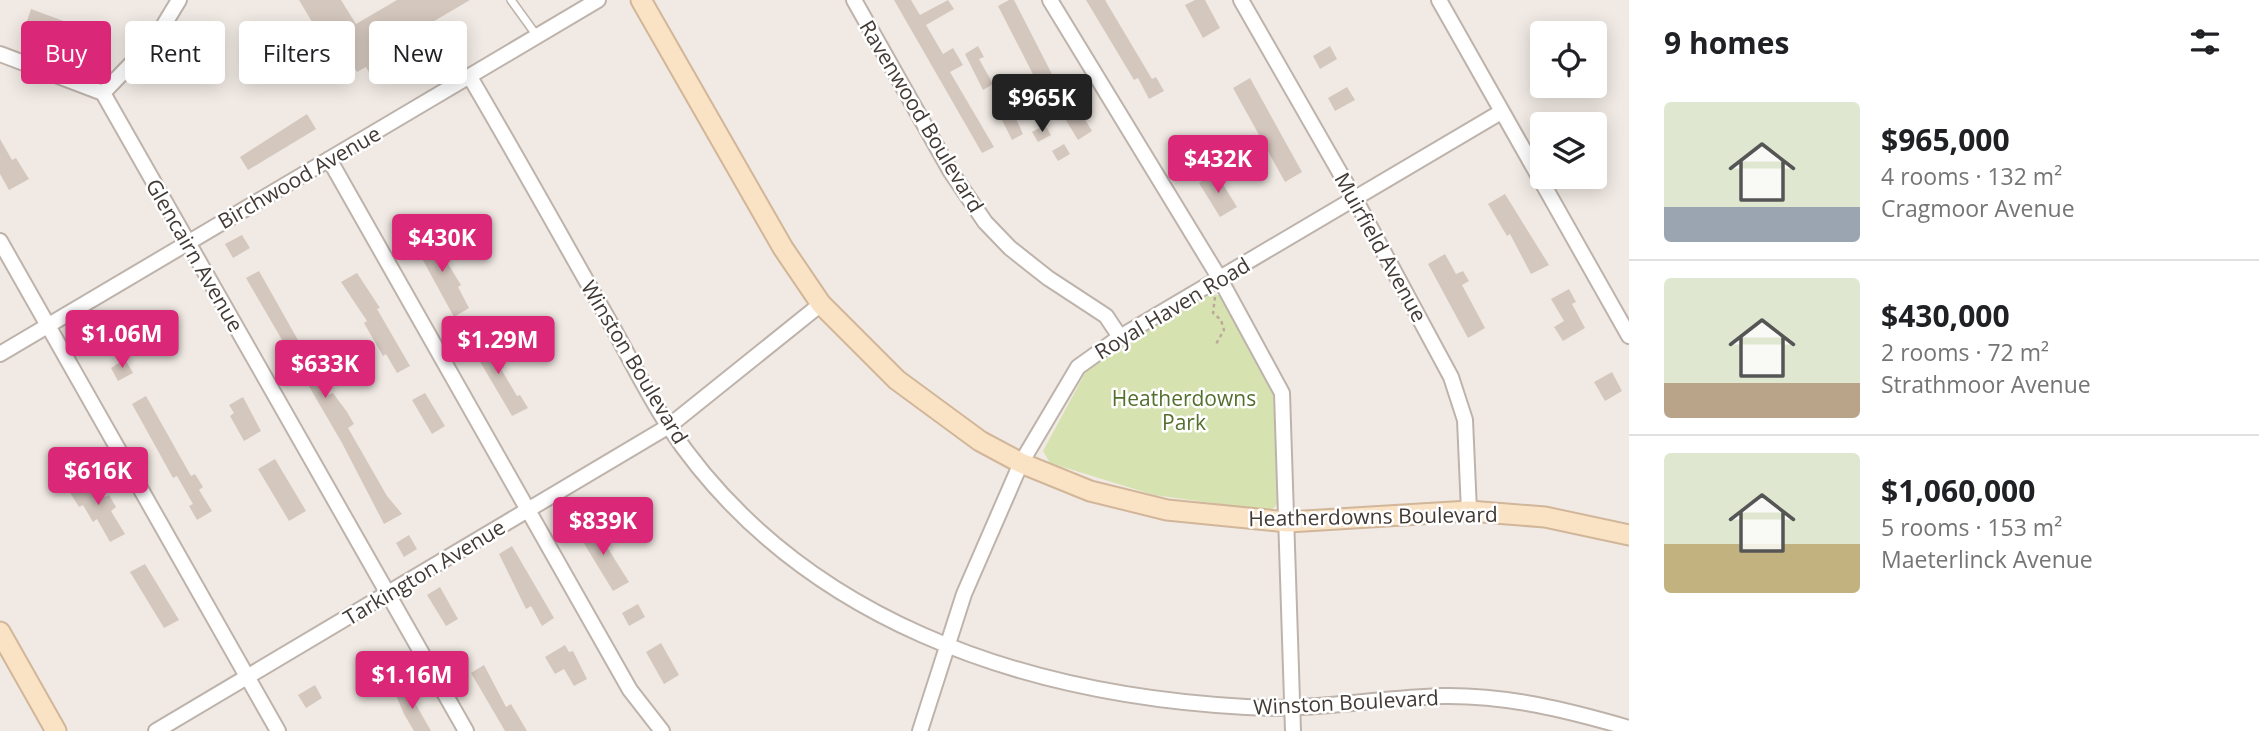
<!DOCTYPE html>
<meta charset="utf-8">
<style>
body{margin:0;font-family:"Open Sans",sans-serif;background:#f2f2f2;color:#202124;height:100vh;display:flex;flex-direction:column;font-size:26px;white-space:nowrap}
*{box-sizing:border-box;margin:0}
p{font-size:23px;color:#757577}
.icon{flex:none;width:38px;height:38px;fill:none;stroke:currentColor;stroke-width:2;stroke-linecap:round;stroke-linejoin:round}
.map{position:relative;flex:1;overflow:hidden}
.drawer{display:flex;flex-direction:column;background:#fff;width:630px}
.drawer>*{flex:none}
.banner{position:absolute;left:21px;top:21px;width:665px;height:63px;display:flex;gap:14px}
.controls{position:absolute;left:1530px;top:21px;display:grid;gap:14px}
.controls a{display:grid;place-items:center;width:77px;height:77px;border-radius:7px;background:#fff;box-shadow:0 4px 18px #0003;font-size:35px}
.price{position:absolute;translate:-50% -60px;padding:0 16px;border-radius:7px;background:#db2777;color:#fff;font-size:23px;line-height:46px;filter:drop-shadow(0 2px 4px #0008)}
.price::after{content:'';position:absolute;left:50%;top:42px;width:21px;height:16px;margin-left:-10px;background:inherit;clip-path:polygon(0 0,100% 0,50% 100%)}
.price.selected{background:#222;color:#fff}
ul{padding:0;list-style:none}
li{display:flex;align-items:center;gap:21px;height:175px;padding:0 35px}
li+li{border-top:2px solid #e0e0e0}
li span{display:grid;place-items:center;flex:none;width:196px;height:140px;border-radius:7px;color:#555}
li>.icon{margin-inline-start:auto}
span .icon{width:84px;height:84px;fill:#fffc;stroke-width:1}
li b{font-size:30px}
h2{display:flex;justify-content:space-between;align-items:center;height:84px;padding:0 35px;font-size:30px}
.pill{padding:0 24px;border-radius:7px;background:#fff;box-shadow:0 4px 18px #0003;font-size:24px;line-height:63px}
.pill.selected{background:#db2777;color:#fff}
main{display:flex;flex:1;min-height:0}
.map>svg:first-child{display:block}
</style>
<main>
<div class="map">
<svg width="1629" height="731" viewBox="0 0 1629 731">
<rect width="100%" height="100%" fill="#f1eae4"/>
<path fill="#d6e3b0" d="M1211 294 1222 296 1276 396 1279 502 1271 511 1154 495 1050 463 1043 451 1090 364Z"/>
<path fill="#d4c7be" d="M299 0H341L356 24 397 0H470L407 37 410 41 397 48 407 64 375 83 366 67 357 72 354 67 343 74Z
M894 0H911L920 15 948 0 954 9 926 25 943 54 953 48 963 65 950 72 994 147 982 153Z
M1009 0H1014L1056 82 1060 79 1092 131 1078 140 1041 79 1037 82 998 6Z
M1086 0H1105L1152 79 1156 77 1164 91 1149 99 1138 78 1134 80Z
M1195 0H1205L1220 28 1203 38 1185 5Z
M31 9 69 23 62 41 25 27Z
M978 46 984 57 979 59 993 84 983 90 965 54Z
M1330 46 1337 59 1320 69 1313 56Z
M1250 78 1302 172 1285 182 1233 88Z
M1347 87 1355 100 1335 111 1328 98Z
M1006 97 1023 134 1012 140 994 104Z
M307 114 316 129 248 170 240 157Z
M1045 125 1051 135 1038 142 1032 132Z
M0 139 12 160 16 158 29 179 9 190 0 174Z
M1064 144 1070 154 1058 161 1052 151Z
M1216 173 1237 207 1220 217 1199 183Z
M1505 194 1549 265 1531 274 1510 234 1507 236 1488 204Z
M429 233 461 285 458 287 469 308 454 317 413 242Z
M242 235 250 248 233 258 225 244Z
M1445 254 1456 274 1463 271 1469 281 1462 285 1485 328 1468 338 1428 264Z
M259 271 329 395 333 393 347 412 354 424 348 428 387 496 402 514 384 524 342 443 246 278Z
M357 273 380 308 377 309 410 366 397 373 386 354 383 356 364 323 367 321 341 282Z
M1569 289 1576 302 1572 304 1585 328 1563 341 1554 327 1564 321 1551 299Z
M482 335 494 356 497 354 504 367 501 369 517 396 520 395 528 408 512 416 469 343Z
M125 359 133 373 118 381 111 368Z
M1612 372 1622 391 1605 401 1594 382Z
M425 393 445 426 432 434 412 400Z
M146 396 191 476 195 474 203 487 199 490 212 511 197 520 189 506 193 504 177 476 173 478 132 404Z
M243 397 261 431 244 441 230 416 234 413 229 405Z
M275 459 306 511 289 521 258 469Z
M93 477 105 497 109 495 116 507 111 511 125 534 110 542 97 519 93 522 83 505 79 507 69 491Z
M592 523 629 582 613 591 577 532Z
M409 535 417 549 404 557 396 543Z
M512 546 554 618 542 626 531 606 526 609 499 554Z
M145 564 179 620 164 628 130 572Z
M440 587 458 619 446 626 427 595Z
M638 604 645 617 629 626 622 613Z
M661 643 679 675 664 684 646 652Z
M565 645 569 652 573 651 587 679 574 686 564 669 555 674 545 657Z
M484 665 506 707 511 704 527 731H505L471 673Z
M315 685 322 698 306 708 298 695Z
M407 686 414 701 431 731H414L404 714 395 693Z"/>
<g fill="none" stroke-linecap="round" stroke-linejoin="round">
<defs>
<path id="lane" d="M511 0 537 36"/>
<path id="street" d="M854 0 951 172 985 222 1010 248 1048 278 1106 316 1120 337
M1050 0 1220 279 1282 393 1293 731
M1241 0 1355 199 1451 377 1465 420 1469 511
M1439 0 1629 336
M0 54 103 93 466 731
M470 77C517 157 562 238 608 319 628 354 646 392 669 427 798 620 1023 695 1246 707 1312 711 1377 698 1443 696 1507 695 1567 710 1629 728
M103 93 156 38 179 0
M329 159 630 690 662 731
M0 241 278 731
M0 354 598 0
M156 731 669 426 821 304
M920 731 964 594 1021 463 1078 367 1120 337 1501 112"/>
<path id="secondary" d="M641 0 783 248 821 304 897 380 980 441 1021 463 1090 491 1167 510 1288 522 1469 511 1545 517 1629 535
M0 632 56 731"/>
</defs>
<use href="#lane" stroke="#beb3ab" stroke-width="10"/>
<use href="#street" stroke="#beb3ab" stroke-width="18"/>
<use href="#secondary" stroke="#d1b699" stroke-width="23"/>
<path stroke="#bca99a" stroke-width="2.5" stroke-dasharray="3.5 3.5" stroke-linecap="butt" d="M1215 297 1213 313 1221 320 1224 330 1216 344"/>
<use href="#lane" stroke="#fff" stroke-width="7"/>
<use href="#street" stroke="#fff" stroke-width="14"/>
<use href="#secondary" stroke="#fae2c5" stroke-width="19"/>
</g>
<g text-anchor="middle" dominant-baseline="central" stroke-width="5" stroke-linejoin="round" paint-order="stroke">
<g font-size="21" fill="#423a35" stroke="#fff">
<text transform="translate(922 116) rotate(59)">Ravenwood Boulevard</text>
<text transform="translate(299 177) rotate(-30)">Birchwood Avenue</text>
<text transform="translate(1381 247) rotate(61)">Muirfield Avenue</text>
<text transform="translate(195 255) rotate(60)">Glencairn Avenue</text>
<text transform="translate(1172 308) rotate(-31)">Royal Haven Road</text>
<text transform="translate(635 362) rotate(59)">Winston Boulevard</text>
<text transform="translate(1373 516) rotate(-1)">Heatherdowns Boulevard</text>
<text transform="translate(424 572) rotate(-31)">Tarkington Avenue</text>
<text transform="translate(1346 702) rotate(-3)">Winston Boulevard</text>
</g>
<g font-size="21" fill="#546f2d" stroke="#fff">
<text x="1184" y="398">Heatherdowns<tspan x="1184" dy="24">Park</tspan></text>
</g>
</g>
</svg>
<div class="controls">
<a><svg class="icon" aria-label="locate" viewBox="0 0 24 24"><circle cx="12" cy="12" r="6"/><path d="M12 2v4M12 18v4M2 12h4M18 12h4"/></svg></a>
<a><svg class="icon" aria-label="layers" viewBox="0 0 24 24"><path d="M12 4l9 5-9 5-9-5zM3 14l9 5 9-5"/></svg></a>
</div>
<b class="price selected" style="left:1042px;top:134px">$965K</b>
<b class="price" style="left:1218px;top:195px">$432K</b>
<b class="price" style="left:442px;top:274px">$430K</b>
<b class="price" style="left:122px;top:370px">$1.06M</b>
<b class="price" style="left:498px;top:376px">$1.29M</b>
<b class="price" style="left:325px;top:400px">$633K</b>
<b class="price" style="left:98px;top:507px">$616K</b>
<b class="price" style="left:603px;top:557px">$839K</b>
<b class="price" style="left:412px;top:711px">$1.16M</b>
<div class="banner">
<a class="pill selected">Buy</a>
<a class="pill">Rent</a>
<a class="pill">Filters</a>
<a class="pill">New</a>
</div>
</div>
<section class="drawer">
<h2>9 homes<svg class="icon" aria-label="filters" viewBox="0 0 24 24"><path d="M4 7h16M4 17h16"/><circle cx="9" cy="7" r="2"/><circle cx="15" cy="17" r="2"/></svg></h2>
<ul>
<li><span style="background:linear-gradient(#dfe7d0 75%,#9aa5b1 0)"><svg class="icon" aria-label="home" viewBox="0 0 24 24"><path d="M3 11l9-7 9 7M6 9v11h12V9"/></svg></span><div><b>$965,000</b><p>4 rooms · 132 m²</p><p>Cragmoor Avenue</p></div></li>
<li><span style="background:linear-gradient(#dfe7d0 75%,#b9a48a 0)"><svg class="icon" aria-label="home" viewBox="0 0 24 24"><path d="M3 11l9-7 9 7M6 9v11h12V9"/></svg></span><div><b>$430,000</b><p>2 rooms · 72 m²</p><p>Strathmoor Avenue</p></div></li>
<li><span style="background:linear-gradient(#dfe7d0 65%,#c2b280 0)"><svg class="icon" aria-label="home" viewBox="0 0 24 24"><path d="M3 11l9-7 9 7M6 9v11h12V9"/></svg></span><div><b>$1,060,000</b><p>5 rooms · 153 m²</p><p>Maeterlinck Avenue</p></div></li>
</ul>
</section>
</main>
